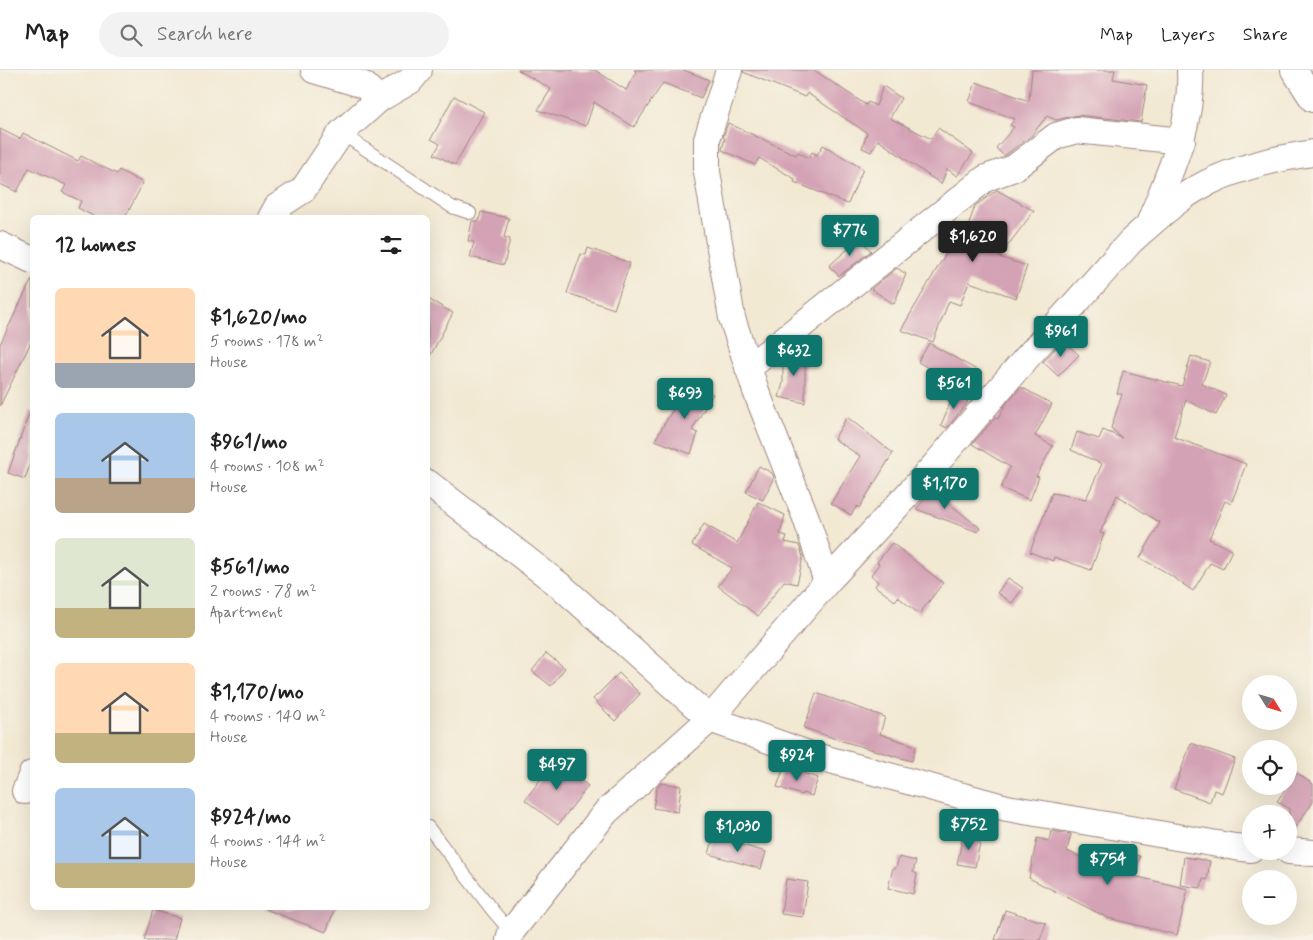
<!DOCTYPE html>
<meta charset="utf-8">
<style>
body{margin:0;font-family:Mynerve,sans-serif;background:#f2f2f2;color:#222;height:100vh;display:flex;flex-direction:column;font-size:19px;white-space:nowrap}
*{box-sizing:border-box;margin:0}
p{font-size:16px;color:#767676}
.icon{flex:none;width:28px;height:28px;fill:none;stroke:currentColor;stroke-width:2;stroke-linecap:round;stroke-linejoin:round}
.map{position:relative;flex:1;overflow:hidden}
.sheet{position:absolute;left:30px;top:145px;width:400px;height:695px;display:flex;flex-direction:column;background:#fff;border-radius:8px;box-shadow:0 5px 20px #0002}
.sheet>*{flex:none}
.needle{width:32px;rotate:127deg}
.controls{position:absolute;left:1242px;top:605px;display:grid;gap:10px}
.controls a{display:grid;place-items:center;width:55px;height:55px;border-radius:50%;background:#fff;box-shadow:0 5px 20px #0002;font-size:25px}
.price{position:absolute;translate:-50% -42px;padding:0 11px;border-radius:5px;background:#0f766e;color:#fff;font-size:16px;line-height:32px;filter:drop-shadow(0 1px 2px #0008)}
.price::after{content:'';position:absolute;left:50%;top:30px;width:15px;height:11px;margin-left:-8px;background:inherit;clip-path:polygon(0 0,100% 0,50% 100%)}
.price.active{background:#222;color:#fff}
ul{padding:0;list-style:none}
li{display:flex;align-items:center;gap:15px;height:125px;padding:0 25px}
li span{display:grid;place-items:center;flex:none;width:140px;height:100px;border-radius:8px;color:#555}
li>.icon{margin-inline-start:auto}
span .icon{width:60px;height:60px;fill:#fffc;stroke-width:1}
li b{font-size:21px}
h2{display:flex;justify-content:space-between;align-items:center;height:60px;padding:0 25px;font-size:21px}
header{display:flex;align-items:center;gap:30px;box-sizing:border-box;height:70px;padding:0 25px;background:#fff;border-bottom:1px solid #e0e0e0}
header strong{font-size:24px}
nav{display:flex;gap:28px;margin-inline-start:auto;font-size:18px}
.search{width:350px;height:45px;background:#f2f2f2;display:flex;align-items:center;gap:12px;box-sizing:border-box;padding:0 18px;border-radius:28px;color:#767676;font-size:19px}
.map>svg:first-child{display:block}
</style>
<header>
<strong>Map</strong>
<div class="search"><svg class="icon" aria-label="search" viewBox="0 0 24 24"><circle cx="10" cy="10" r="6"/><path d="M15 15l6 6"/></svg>Search here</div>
<nav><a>Map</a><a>Layers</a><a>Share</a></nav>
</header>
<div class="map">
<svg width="1313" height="870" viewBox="0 0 1313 870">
<rect width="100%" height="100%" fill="#f7f3e8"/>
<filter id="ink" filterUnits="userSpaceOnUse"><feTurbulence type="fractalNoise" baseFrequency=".02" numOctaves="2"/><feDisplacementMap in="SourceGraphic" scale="10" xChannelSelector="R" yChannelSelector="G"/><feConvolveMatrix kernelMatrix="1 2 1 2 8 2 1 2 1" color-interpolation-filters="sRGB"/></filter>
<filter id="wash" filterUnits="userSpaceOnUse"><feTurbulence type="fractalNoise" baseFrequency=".0096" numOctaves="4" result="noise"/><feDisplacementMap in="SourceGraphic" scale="20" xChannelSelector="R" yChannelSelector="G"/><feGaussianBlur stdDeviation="1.12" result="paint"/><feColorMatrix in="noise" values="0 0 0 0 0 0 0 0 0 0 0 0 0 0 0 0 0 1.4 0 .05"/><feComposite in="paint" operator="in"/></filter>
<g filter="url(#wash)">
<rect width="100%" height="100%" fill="#f2e9d3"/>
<g id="blocks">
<path fill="#d4a2b5" d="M518 0H595L626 20 636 2 634 0H684L709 10 701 28 663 13 634 57 594 32 586 56 538 40 551 19Z
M744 0H814L866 35 868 32 876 36 883 16 901 28 890 48 931 69 938 58 973 83 957 106 947 99 941 114 878 70 871 82 862 78 867 63 807 23 805 27 743 2Z
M1032 0H1115L1113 9 1147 15 1141 52 1078 45 1056 50 1047 46 1031 66 1004 86 996 78 1014 57 1010 55 1015 49 969 32 976 12 1029 31Z
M454 26 484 42 455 95 434 84 440 74 431 69Z
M728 53 796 85 798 82 809 88 812 82 817 85 823 75 863 99 848 134 794 112 795 109 759 88 755 95 722 80 725 68 723 67Z
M0 59 20 69 23 63 78 91 81 86 117 104 119 100 143 113 125 148H97L78 138 81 131 62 122 66 115 29 98 17 122 0 114Z
M997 120 1034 141 999 187 1027 196 1016 228 969 212 960 235 949 231 933 272 901 260 956 166 964 168 975 136Z
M481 142 509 148 504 167 510 169 504 195 470 187 474 172 468 171 472 151H479Z
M860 168 871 181 839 206 829 196Z
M588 178 630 193 614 239 567 223 581 184 586 185Z
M897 198 906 204 894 234 871 219Z
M32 209V270L0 336V274Z
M428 229 453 243 428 290Z
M1063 270 1079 285 1058 306 1043 292Z
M929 273 982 303 971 325 935 306 937 303 918 292Z
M793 281 805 282V333L779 327 783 313V290Z
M1191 286 1210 292 1202 314 1226 325 1216 345 1186 330 1174 367 1246 394 1231 434 1225 431 1209 469 1232 480 1223 499 1210 493 1193 521 1164 501 1140 488 1160 453 1117 425 1100 463 1104 464 1091 500 1054 487 1053 491 1030 482 1052 423 1086 429 1102 394 1071 380 1077 362 1099 369 1103 360 1122 368 1111 358 1122 324H1117L1123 301 1182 316Z
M687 315 694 319 696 315 713 324 692 360 698 363 691 384 655 370Z
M1021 317 1052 334 1035 366 1053 376 1036 406 1039 407 1030 430 1001 418 1010 397 972 374 995 348 998 349 1006 334Z
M954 324 968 332 947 358 941 355Z
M30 341 32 342V388L25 409 8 403Z
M847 347 893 383 859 438 857 436 851 445 831 433 860 386 834 369Z
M759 396 772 403 774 407 763 430 746 422Z
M935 417 950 429 947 432 980 458 978 462 916 439Z
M758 432 785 445 780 464 787 466 785 472 799 475 803 487 797 514 784 511 758 546 718 516 732 498 692 475 704 454 737 473Z
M892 473 943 513 919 544 898 527 895 531 875 516 878 512 871 505 879 494 877 492Z
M1008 508 1023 518 1012 533 997 523Z
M546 583 565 598 551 616 532 601Z
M619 603 640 624 615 651 593 629Z
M816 623 885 647 880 664 916 676 912 691 842 671 804 658Z
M1191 673 1235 689 1222 723 1214 720 1210 732 1174 719Z
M557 687 576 701 573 704 588 716 558 755 525 730Z
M784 697 818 708 812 726 803 723 802 725 777 717Z
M1297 703 1313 714V732L1289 766V739L1277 731Z
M661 713 681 716 678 742 653 738 657 717Z
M1051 761 1071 764 1067 781 1114 802 1120 781 1140 786 1134 806 1188 819 1177 865 1108 848 1029 808 1037 768 1049 771Z
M963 765 981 768 975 797 957 794Z
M714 767 766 782 761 799 709 784Z
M899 787 916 791 913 802 917 804 913 824 888 818 893 798H896Z
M1184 787 1210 791 1207 810 1203 809 1201 818 1180 815Z
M786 809 808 812 803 847 781 844Z
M265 838H335L326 862 265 839Z
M153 840 180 848 174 870H144Z
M1005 840 1046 853 1040 870H995Z"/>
</g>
</g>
<g filter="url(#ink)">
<use href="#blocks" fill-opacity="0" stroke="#9e847f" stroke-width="1"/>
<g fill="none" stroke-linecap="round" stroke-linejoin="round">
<defs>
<path id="service" d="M341 63 452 137 470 143
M428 757 493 841 511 862"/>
<path id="minor" d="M314 0 364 15 379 29
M729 0 707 69V102L732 248 756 321 806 448 827 512
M1294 0 1313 29
M271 148 277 137 303 120 341 63 379 29 410 11 419 0
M1149 154C1169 104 1193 55 1190 0
M0 175 32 190
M748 298 986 108 1014 98 1056 66 1076 60 1182 71
M428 413 562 517 710 649 808 684 1007 738 1235 777 1251 779
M25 721 32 704
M1289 781 1313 783
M509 870 511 862 606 742 710 649 827 512 934 396 1014 302 1130 172C1148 156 1166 139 1186 125 1222 101 1271 89 1313 83"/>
</defs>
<use href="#service" stroke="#9e847f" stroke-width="14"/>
<use href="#minor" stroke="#9e847f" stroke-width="28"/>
<use href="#service" stroke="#fff" stroke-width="12"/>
<use href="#minor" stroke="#fff" stroke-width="26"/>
</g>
</g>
</svg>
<div class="controls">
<a><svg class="needle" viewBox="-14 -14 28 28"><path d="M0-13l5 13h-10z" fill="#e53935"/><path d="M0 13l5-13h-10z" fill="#767676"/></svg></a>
<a><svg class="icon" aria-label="locate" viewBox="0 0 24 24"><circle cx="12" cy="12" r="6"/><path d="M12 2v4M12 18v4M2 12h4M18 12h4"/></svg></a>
<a>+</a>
<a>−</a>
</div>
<b class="price" style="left:850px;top:187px">$776</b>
<b class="price active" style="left:973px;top:193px">$1,620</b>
<b class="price" style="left:1061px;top:288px">$961</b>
<b class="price" style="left:794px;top:307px">$632</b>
<b class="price" style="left:954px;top:340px">$561</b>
<b class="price" style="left:685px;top:350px">$693</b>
<b class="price" style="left:945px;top:440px">$1,170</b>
<b class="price" style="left:797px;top:712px">$924</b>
<b class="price" style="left:557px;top:721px">$497</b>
<b class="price" style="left:969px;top:781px">$752</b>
<b class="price" style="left:738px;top:783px">$1,030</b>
<b class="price" style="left:1108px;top:816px">$754</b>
<section class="sheet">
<h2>12 homes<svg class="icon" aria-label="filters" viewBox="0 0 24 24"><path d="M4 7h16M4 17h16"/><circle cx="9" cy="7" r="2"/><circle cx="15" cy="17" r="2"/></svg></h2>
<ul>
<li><span style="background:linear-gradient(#ffd9b3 75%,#9aa5b1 0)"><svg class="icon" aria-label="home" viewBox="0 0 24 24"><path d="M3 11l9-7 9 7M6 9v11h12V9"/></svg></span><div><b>$1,620/mo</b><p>5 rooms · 178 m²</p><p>House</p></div></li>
<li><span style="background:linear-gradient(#a9c7e8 65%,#b9a48a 0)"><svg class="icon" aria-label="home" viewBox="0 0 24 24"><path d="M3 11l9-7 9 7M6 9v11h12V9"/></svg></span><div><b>$961/mo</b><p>4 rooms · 108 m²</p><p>House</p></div></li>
<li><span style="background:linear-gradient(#dfe7d0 70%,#c2b280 0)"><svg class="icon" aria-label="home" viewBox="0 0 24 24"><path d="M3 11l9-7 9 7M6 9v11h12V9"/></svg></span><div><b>$561/mo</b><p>2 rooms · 78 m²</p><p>Apartment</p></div></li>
<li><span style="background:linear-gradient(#ffd9b3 70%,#c2b280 0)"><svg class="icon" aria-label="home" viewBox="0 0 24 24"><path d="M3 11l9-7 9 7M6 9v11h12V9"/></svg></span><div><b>$1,170/mo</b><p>4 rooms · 140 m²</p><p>House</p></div></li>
<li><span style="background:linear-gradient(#a9c7e8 75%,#c2b280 0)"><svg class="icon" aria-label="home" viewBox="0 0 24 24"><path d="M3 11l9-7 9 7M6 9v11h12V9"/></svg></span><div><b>$924/mo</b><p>4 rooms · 144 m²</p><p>House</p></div></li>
</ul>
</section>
</div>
